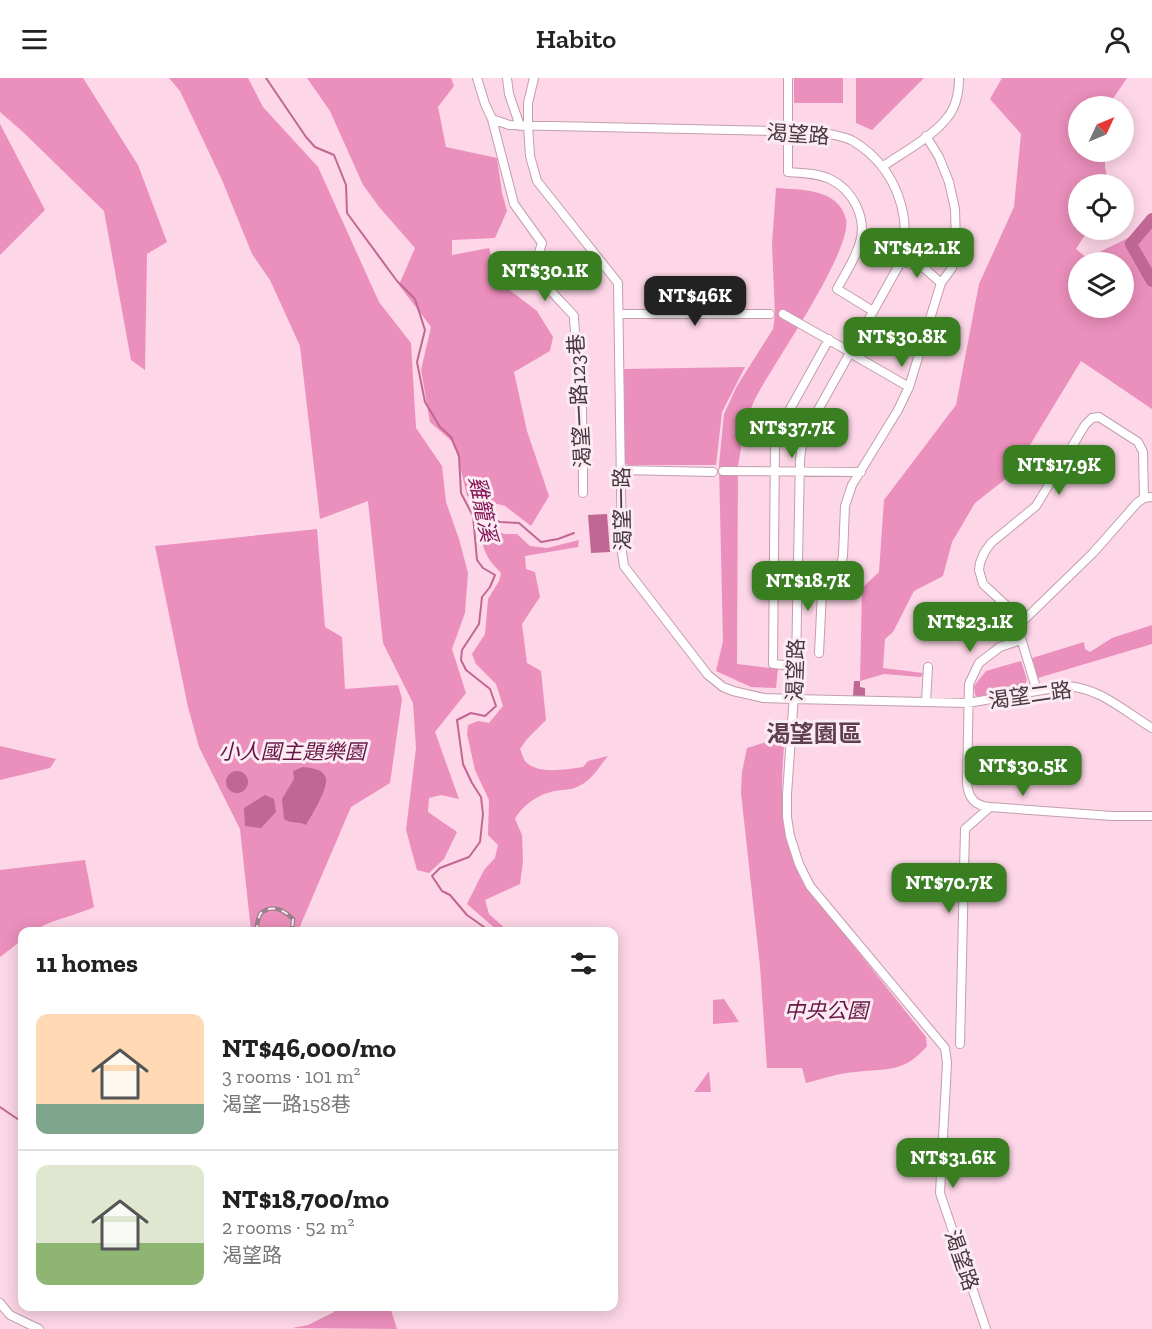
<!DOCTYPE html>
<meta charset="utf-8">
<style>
body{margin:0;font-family:"Zilla Slab","Noto Sans TC",serif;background:#f6f6f6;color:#222;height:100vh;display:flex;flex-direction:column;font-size:22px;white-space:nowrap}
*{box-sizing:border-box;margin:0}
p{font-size:20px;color:#767676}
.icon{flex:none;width:33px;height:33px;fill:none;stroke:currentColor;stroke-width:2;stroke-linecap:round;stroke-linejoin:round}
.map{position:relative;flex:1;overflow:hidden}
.panel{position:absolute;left:18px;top:849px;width:600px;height:384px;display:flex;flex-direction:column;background:#fff;border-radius:12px;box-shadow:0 3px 15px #0003}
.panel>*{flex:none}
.needle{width:39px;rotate:46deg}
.controls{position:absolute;left:1068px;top:18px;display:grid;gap:12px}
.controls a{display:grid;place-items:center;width:66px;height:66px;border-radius:50%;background:#fff;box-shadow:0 3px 15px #0003;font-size:30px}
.price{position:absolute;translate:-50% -51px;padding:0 14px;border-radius:12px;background:#397e21;color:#fff;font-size:20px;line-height:39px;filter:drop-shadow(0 2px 3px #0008)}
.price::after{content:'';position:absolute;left:50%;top:36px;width:18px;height:14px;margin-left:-9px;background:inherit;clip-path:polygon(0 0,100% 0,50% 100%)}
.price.on{background:#222;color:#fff}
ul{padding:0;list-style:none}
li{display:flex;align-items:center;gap:18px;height:150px;padding:0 18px}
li+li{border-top:2px solid #e0e0e0}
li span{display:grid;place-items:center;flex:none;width:168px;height:120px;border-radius:12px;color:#555}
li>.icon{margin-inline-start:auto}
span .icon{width:72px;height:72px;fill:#fffc;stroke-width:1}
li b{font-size:26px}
h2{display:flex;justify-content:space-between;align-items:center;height:72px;padding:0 18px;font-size:26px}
header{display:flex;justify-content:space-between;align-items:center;height:78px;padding:0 18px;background:#fff;font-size:27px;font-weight:600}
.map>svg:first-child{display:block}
</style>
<header><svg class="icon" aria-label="menu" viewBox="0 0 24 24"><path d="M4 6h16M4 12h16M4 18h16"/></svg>Habito<svg class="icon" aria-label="person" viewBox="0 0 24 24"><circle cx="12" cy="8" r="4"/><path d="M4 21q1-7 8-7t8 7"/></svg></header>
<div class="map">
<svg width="1152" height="1251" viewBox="0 0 1152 1251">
<rect width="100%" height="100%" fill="#fdd6e7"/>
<path fill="#eb8fbc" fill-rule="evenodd" d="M0 0H83L138 87 167 164 147 176 145 292 131 282 104 133 23 54 0 34Z
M169 0H248L263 29 318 89 379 224 411 265 416 350 442 388 446 424 459 461 468 495 465 535 452 571 466 615 435 654 459 721 441 717 429 720 428 734 457 754 444 781 429 795 417 792 406 752 416 670 413 625 383 565 368 423 320 441 300 268 270 202 252 176 222 102 180 13Z
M307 0H451L454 8 438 29 446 69 497 80 502 115 507 133 495 160 452 162V177L489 170 498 203 537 233 553 259 550 273 514 294 527 353 549 418 531 448 505 428 467 418 455 366 430 344 421 292 431 249 399 207 415 170 380 130 363 107 330 33Z
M794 0H843V25H794Z
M856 0H924L872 52 856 45Z
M1002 0H1127L1108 28H1078V74H1105V88L1108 106H1078V152H1088L1076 171 1087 180 1124 162 1152 145V331L1081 283 1013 395 975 425 952 464 943 498 914 513 893 554 885 561 883 590 923 595 921 599 884 596 860 603 862 510 879 494 884 422 956 327 979 206 1014 129 1021 56 990 21ZM1078 184H1124V230H1078Z
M0 46 45 132 0 177Z
M776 110C801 112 838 110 846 141 853 173 772 287 755 321 745 342 742 365 738 388L737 586 778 591 776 610 751 609 716 593 723 563 719 387 724 336 737 308 773 251 775 237 772 166Z
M745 289 722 334 716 387H628L625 385 624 291Z
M482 447 504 456H517L530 468 547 470 579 462 578 469 525 478 526 491 535 494 540 519 522 546 527 585 541 593 546 642 527 661 520 671C522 675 523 681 526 684 539 697 567 691 583 689L588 683 608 678C599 689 592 702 579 708 570 713 561 711 551 714 537 717 521 729 515 741L522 757 523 783 520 806 485 822 489 836 507 852 498 853 467 826 484 792 495 780 498 767 488 757 489 722 475 692 467 656 468 647 478 643 489 645 503 628 496 606 476 586 472 576 485 556 488 521 499 503 501 495C485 479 481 470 482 447Z
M317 451 325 549 342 559 345 611 398 607 402 621 390 705 351 729 298 853H251L240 751 199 669 188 629 155 468Z
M1152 547V566L1038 600 1032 580 1084 564 1085 571 1090 574 1112 560Z
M1021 583 1027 602 1024 608 978 619 975 617 974 608 986 593Z
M785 658C780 706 779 758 802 803L926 959 927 968C904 995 888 990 856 994 839 995 822 1001 806 1005L802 990H767L760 888 741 715 742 694 747 670Z
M0 668 56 681 50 690 0 702Z
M85 782 94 829C79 836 64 839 49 845 37 850 36 854 22 854V862L0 879V792Z
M724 921 739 944 713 946V922Z
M709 993 711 1014H694Z
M390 1229 397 1251 292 1250 308 1247 334 1234 335 1229Z"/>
<path fill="#c16794" d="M607 436 610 474 591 475 588 437Z
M854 603H860V609L865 610V619L853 618Z
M303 689C310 690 321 690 325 698 331 707 311 738 306 747 299 743 290 746 284 741L282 721 294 701 293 693Z
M226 704a11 11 0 1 1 22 0a11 11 0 1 1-22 0Z
M265 717 274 721 276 734 261 750 245 748 244 730Z"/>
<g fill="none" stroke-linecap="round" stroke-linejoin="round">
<path stroke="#c16794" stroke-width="2" d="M266 0 306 59 315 69 334 77 346 107 347 135 397 203 415 221 425 252 417 284 425 324 440 349 451 359 459 378 461 415 473 438 477 482 483 490 495 497 490 509 482 519 479 546 462 572 461 582 466 592 490 611 496 628 485 638 471 635 457 642 463 686 472 705 481 719 483 736 480 764 469 779 440 790 432 798 442 813 450 817 467 837 491 854
M473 438H483L500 444 519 445 541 464 558 461 574 455
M0 1029 22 1044"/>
<path stroke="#c16794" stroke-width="12" d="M1152 141 1131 166 1152 203"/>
<defs>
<path id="minor" d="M477 0 485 26 492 41 509 47 822 54C832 57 844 58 853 63 896 89 915 141 899 187L803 359 800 381 796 588 787 716V739L790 758 799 786 810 808 945 970 947 985 940 1115 986 1251
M507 0 509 16 520 48
M534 0 528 25V48L530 78 537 103 618 205 622 474 624 488 708 597 723 609 733 613 764 620 794 621 968 625 1065 608C1099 609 1124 633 1152 650
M788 0V94C802 95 817 95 830 101 853 112 867 140 860 164 856 180 845 196 837 211L873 233
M492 41 514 126 542 165C529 199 553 214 574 238 574 257 579 274 580 293 583 334 583 375 583 415
M882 89C902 75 932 59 947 40 956 29 959 14 959 0
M900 183 924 190 941 205
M619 236H770
M783 236 850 274
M850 275 909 309
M621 392 713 394
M723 393 861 394
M797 493H831L841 486 843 478 845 428 852 407 898 332 909 309 941 205 952 190 956 165 955 131 949 104 939 79 926 58
M1023 543 983 506 979 492 980 485 984 475 991 465 1036 428 1085 347 1092 340 1099 339 1138 364 1143 374 1144 420
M1021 562 1000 569 979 585 969 606 967 705C968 720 975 728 990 729L1112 738H1152
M819 575 823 494
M796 588 773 586 775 365 784 342 829 261
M1037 613 1020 557V549L1023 543 1093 475 1137 425 1144 420 1152 419
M926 624 928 589
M960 966 965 751 990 729
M0 1225 10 1237 39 1251"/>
</defs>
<use href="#minor" stroke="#c39eae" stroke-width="10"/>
<use href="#minor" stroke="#fff" stroke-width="8"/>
<defs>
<path id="rail" d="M258 854 257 846 260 836C271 826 283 831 293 841L292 854
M367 1228H375"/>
</defs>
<use href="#rail" stroke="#9b808c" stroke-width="4.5"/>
<use href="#rail" stroke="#fbebf2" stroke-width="2" stroke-dasharray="7" stroke-linecap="butt"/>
</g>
<g text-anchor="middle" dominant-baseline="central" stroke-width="6" stroke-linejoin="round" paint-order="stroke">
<g font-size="21" fill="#47373e" stroke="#fbebf2">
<text transform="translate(798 56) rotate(4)">渴望路</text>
<text transform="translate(579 323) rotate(-93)">渴望一路123巷</text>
<text transform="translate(622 431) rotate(-91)">渴望一路</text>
<text transform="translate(795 592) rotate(-88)">渴望路</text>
<text transform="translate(1030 617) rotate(-8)">渴望二路</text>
<text transform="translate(962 1182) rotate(71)">渴望路</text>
</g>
<g font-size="21" font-style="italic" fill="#681545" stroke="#fbebf2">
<text x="292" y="673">小人國主題樂園</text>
<text x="826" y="932">中央公園</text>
</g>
<g font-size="22" font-style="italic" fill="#851558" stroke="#fbebf2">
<text transform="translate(483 431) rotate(79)">雞籠溪</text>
</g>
<g font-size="24" font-weight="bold" fill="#5f3f4e" stroke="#fbebf2">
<text x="814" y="655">渴望園區</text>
</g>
</g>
</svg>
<div class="controls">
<a><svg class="needle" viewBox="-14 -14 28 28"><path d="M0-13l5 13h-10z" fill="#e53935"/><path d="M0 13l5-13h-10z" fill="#767676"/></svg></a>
<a><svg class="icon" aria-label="locate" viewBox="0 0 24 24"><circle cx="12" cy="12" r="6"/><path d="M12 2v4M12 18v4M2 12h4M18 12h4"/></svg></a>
<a><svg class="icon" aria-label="layers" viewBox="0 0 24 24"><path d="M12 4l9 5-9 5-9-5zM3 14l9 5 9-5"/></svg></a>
</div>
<b class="price" style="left:917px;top:201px">NT$42.1K</b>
<b class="price" style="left:545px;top:224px">NT$30.1K</b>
<b class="price on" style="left:695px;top:249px">NT$46K</b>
<b class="price" style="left:902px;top:290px">NT$30.8K</b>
<b class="price" style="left:792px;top:381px">NT$37.7K</b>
<b class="price" style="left:1059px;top:418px">NT$17.9K</b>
<b class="price" style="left:808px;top:534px">NT$18.7K</b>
<b class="price" style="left:970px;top:575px">NT$23.1K</b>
<b class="price" style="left:1023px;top:719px">NT$30.5K</b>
<b class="price" style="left:949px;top:836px">NT$70.7K</b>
<b class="price" style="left:953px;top:1111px">NT$31.6K</b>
<section class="panel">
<h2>11 homes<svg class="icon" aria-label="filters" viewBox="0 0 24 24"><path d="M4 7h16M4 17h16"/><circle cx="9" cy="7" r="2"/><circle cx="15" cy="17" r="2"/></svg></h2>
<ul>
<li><span style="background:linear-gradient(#ffd9b3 75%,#7fa58c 0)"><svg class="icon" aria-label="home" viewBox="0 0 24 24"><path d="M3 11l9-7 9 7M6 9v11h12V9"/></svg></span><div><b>NT$46,000/mo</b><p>3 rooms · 101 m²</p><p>渴望一路158巷</p></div></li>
<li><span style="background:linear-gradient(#dfe7d0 65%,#8fb573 0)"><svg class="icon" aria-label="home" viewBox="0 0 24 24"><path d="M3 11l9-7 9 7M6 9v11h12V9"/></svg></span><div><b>NT$18,700/mo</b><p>2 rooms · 52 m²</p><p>渴望路</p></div></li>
</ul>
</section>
</div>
